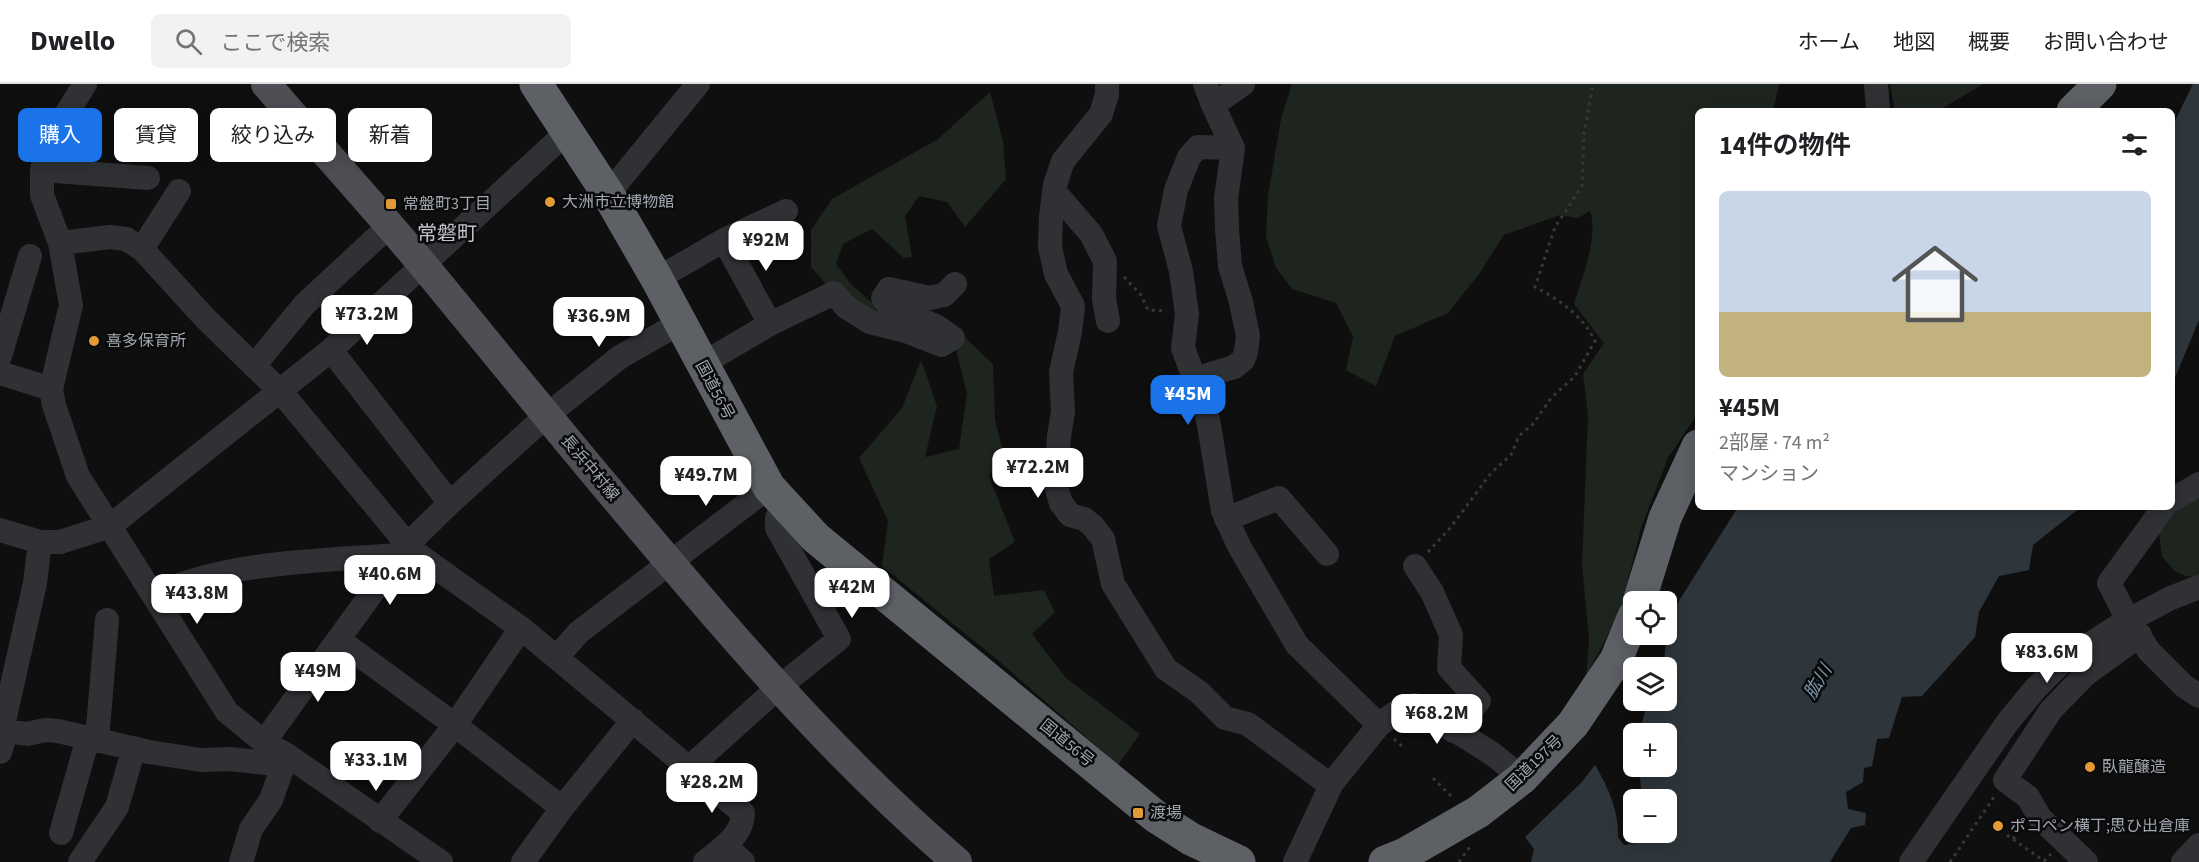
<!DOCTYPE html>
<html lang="ja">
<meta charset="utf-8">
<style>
body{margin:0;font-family:"Source Sans 3","Noto Sans JP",sans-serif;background:#f2f2f2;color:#202124;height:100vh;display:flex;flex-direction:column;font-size:22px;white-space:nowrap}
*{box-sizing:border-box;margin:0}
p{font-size:20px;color:#757577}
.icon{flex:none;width:33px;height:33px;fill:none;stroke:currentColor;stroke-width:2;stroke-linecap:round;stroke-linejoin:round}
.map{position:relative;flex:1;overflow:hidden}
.side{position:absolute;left:1695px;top:24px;width:480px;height:402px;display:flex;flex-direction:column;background:#fff;border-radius:9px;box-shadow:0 3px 15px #0003}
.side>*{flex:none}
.hud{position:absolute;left:18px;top:24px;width:570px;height:54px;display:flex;gap:12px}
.buttons{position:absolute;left:1623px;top:507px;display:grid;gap:12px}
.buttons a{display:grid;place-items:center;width:54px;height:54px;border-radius:9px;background:#fff;box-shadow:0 3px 15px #0003;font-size:30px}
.price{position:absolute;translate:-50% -51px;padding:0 14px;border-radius:12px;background:#fff;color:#222;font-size:20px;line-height:39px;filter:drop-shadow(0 2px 3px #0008)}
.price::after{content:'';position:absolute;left:50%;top:36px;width:18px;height:14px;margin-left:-9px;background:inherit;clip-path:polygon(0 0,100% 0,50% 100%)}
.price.current{background:#1a73e8;color:#fff}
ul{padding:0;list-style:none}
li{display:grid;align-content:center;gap:12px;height:318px;padding:0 24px}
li+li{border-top:2px solid #e0e0e0}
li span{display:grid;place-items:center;height:186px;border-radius:9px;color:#555}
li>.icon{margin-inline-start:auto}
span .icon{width:108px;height:108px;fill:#fffc;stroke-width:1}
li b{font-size:26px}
h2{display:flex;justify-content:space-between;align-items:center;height:72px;padding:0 24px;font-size:26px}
.pill{padding:0 21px;border-radius:9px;background:#fff;box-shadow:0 3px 15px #0003;font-size:21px;line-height:54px}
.pill.current{background:#1a73e8;color:#fff}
header{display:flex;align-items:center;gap:36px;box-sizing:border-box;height:84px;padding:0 30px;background:#fff;border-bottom:2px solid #e0e0e0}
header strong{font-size:28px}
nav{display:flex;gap:33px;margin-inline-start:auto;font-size:21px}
.search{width:420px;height:54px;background:#f2f2f2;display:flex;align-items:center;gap:15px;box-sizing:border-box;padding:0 21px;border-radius:9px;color:#757577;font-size:22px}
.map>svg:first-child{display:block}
</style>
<header>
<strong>Dwello</strong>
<div class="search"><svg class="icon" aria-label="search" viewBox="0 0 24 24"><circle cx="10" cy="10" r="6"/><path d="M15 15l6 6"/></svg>ここで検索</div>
<nav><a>ホーム</a><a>地図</a><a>概要</a><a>お問い合わせ</a></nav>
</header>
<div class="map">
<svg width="2199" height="778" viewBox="0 0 2199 778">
<rect width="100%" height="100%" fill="#0f0f10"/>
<path fill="#1e241e" d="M1292 0H1779L1773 27H1698V329L1668 374 1641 444 1621 525 1586 593 1589 555 1582 481 1588 331 1583 290 1604 259 1574 220C1582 194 1599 152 1590 127L1578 134 1560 131 1504 151 1479 190 1448 229 1395 252 1376 302 1346 286 1353 253 1336 219 1292 205 1276 184 1266 153 1268 112 1281 35Z
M1890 0H1983L1938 27H1895Z
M990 8 1003 57 1006 95 965 143 947 118 919 112 905 132 912 173 904 174 872 145 843 160 836 180 851 200 881 227 870 238 846 223 811 183V146L832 115 938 55Z
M960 249 993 280 995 336 1003 367 989 392 1015 458 989 475 994 512 1044 506 1055 528 1032 550 1066 594 1140 650 1118 681 1000 578 882 482 888 437 859 374 902 324 921 276 937 322 925 373 959 365 967 309 953 254Z
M2199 410V493L2186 492 2176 488 2162 473 2159 448 2172 424Z"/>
<path fill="#2e363c" d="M2193 0H2199V236L2172 301V43Z
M1738 423H2081L2033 461 2029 486 1999 492 1979 528 1975 553 1922 612 1902 613 1889 654 1877 655 1872 682 1864 684 1863 698 1846 708 1848 725 1866 729 1865 741 1851 744 1830 778H1531L1534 765 1525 753 1581 699 1595 681C1608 703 1619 727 1618 753L1624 761 1637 759 1645 749 1666 748V716L1642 715 1639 683 1666 682V650L1639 649 1648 617 1666 616V584L1664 583 1667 536Z"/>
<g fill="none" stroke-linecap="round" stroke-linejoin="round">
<path stroke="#36383c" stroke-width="3" stroke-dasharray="3 4.5" stroke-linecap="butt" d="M1124 193 1141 211 1148 226 1167 227
M1428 468 1451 443 1491 389 1511 371 1519 352 1534 339 1551 314 1575 292 1595 257C1583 232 1560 216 1535 203L1555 143 1582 102 1584 49 1593 0
M1394 655 1404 664
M1433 694 1454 715
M2007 751 2044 777 2051 770
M2013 755 2022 742
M1459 778 1472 760
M1950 778 1994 713"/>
<path stroke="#303135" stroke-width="24" d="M85 0 48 59 42 86V111L60 159 71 221 51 305 54 321 78 392 227 628 264 658 287 671 441 778
M1107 0V10L1101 30 1063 77 1055 101 1051 132 1050 163 1056 190 1073 222 1070 248 1061 288 1063 328 1059 352 1056 402 1061 419 1070 431 1084 435 1092 441 1103 455 1113 500 1166 585 1199 608 1225 634 1248 640 1322 695 1332 699
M1205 0 1213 21 1233 64 1226 115 1227 145 1230 182 1241 218 1248 252 1246 268 1243 276 1234 283 1208 291 1202 297 1201 305 1209 341 1223 427 1239 462 1297 561 1379 641
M1876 0 1878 27
M1213 21 1243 0
M42 86 148 94
M1054 107 1091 150 1105 177 1104 215 1108 237
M608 110 698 0
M724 156 770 240
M60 159 110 153 126 155 142 165 205 234 281 308 398 449 406 462 521 544 743 729C743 751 721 765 705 778
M142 165 179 107
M657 195 724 156 786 127
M331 266 450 419
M0 272 30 172
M702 280 770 240 834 209 846 223 870 238 906 247 942 261 953 254 936 242 892 224 883 214 889 205 930 214 944 211 955 200
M254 282 304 221 389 142
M0 289 51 305
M1202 297 1193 291 1183 264 1187 230 1181 187 1169 142 1176 106 1189 73 1198 63 1233 64
M2172 416 2199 400
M2164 423 2109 499 2125 530 2149 567 2184 602 2199 612
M1226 435 1279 414 1327 470
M0 446 40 458
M1415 482 1432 508 1451 551 1449 584 1479 617 1453 647
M154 511C229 477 319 477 400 471
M339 556 455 641 562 724
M557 573 579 548 769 403
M0 646 27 650 45 646 58 647 149 668 201 676 230 675 266 679H284
M97 656 107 536
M264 658 406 462 450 419 546 332 620 273 680 239
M0 668 3 658 2 646 35 499 40 458H60L110 442 331 266 568 47
M690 683 779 603 839 555 777 444V434L785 422
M380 737 455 641 521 544
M61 749 88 654
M726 762 743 778
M80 778 117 723 134 664
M241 778 251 745 271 716 287 671
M523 778 562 724 633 636
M1295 778 1332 699 1379 641 1398 627 1415 621 1494 671 1522 694
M1911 778 2007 639 2035 605 2063 577 2121 540 2171 514 2199 503
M2086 778 2040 734 2028 713 2005 696 2051 626 2086 590 2140 551
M2183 778 2199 761"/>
<path stroke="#4d4f54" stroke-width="30" d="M266 0C318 61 372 120 424 182 485 256 545 330 607 404 716 534 827 667 957 778"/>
<path stroke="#5d6065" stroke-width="33" d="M536 0 608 110 657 195 769 403 816 454 1155 732 1191 755 1239 778
M2073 27 2100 0
M1639 518 1665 434 1698 362
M1385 778 1405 770 1478 728 1522 694 1573 640 1616 576 1634 532"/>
</g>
<g fill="#e29a35" stroke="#0a0a0b" stroke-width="2">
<circle cx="550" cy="118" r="6"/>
<rect x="385" y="114" width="12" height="12" rx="3"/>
<circle cx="94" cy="257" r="6"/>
<circle cx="2090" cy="683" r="6"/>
<rect x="1132" y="723" width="12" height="12" rx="3"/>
<circle cx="1998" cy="742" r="6"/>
</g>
<g text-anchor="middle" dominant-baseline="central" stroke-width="5" stroke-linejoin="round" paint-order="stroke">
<g font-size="16" fill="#a1a7b0" stroke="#0a0a0b" text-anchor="start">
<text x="562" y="118">大洲市立博物館</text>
<text x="403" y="120">常盤町3丁目</text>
<text x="106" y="257">喜多保育所</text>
<text x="2102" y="683">臥龍醸造</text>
<text x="1150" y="729">渡場</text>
<text x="2010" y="742">ポコペン横丁;思ひ出倉庫</text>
</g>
<g font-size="16" fill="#a1a7b0" stroke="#0a0a0b">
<text transform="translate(715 306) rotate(62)">国道56号</text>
<text transform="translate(590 384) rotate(50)">長浜中村線</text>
<text transform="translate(1067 659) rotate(39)">国道56号</text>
<text transform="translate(1534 679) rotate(-44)">国道197号</text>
</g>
<g font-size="18" font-style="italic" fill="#7a97a9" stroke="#0a0a0b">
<text transform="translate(1818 598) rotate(-59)">肱川</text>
</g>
<g font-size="20" fill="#c2c5cc" stroke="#0a0a0b">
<text x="447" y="150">常磐町</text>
</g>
</g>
</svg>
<div class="buttons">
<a><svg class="icon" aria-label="locate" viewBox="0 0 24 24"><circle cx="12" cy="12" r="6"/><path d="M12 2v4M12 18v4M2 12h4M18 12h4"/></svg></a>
<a><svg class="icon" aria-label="layers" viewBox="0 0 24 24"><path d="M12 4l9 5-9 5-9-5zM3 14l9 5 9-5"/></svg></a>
<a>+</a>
<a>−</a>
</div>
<b class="price" style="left:766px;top:188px">¥92M</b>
<b class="price" style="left:367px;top:262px">¥73.2M</b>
<b class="price" style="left:599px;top:264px">¥36.9M</b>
<b class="price current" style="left:1188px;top:342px">¥45M</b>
<b class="price" style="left:1038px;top:415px">¥72.2M</b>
<b class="price" style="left:706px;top:423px">¥49.7M</b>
<b class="price" style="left:390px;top:522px">¥40.6M</b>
<b class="price" style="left:852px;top:535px">¥42M</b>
<b class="price" style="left:197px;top:541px">¥43.8M</b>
<b class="price" style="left:2047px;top:600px">¥83.6M</b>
<b class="price" style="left:318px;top:619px">¥49M</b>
<b class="price" style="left:1437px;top:661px">¥68.2M</b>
<b class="price" style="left:376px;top:708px">¥33.1M</b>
<b class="price" style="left:712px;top:730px">¥28.2M</b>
<div class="hud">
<a class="pill current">購入</a>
<a class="pill">賃貸</a>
<a class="pill">絞り込み</a>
<a class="pill">新着</a>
</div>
<section class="side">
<h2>14件の物件<svg class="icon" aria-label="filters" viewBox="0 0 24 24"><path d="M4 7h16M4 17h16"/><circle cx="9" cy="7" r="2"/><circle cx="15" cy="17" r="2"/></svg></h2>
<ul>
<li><span style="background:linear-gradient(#c9d6e8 65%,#c2b280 0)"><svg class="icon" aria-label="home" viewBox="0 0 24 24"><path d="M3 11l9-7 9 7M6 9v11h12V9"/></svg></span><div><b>¥45M</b><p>2部屋 · 74 m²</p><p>マンション</p></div></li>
</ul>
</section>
</div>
